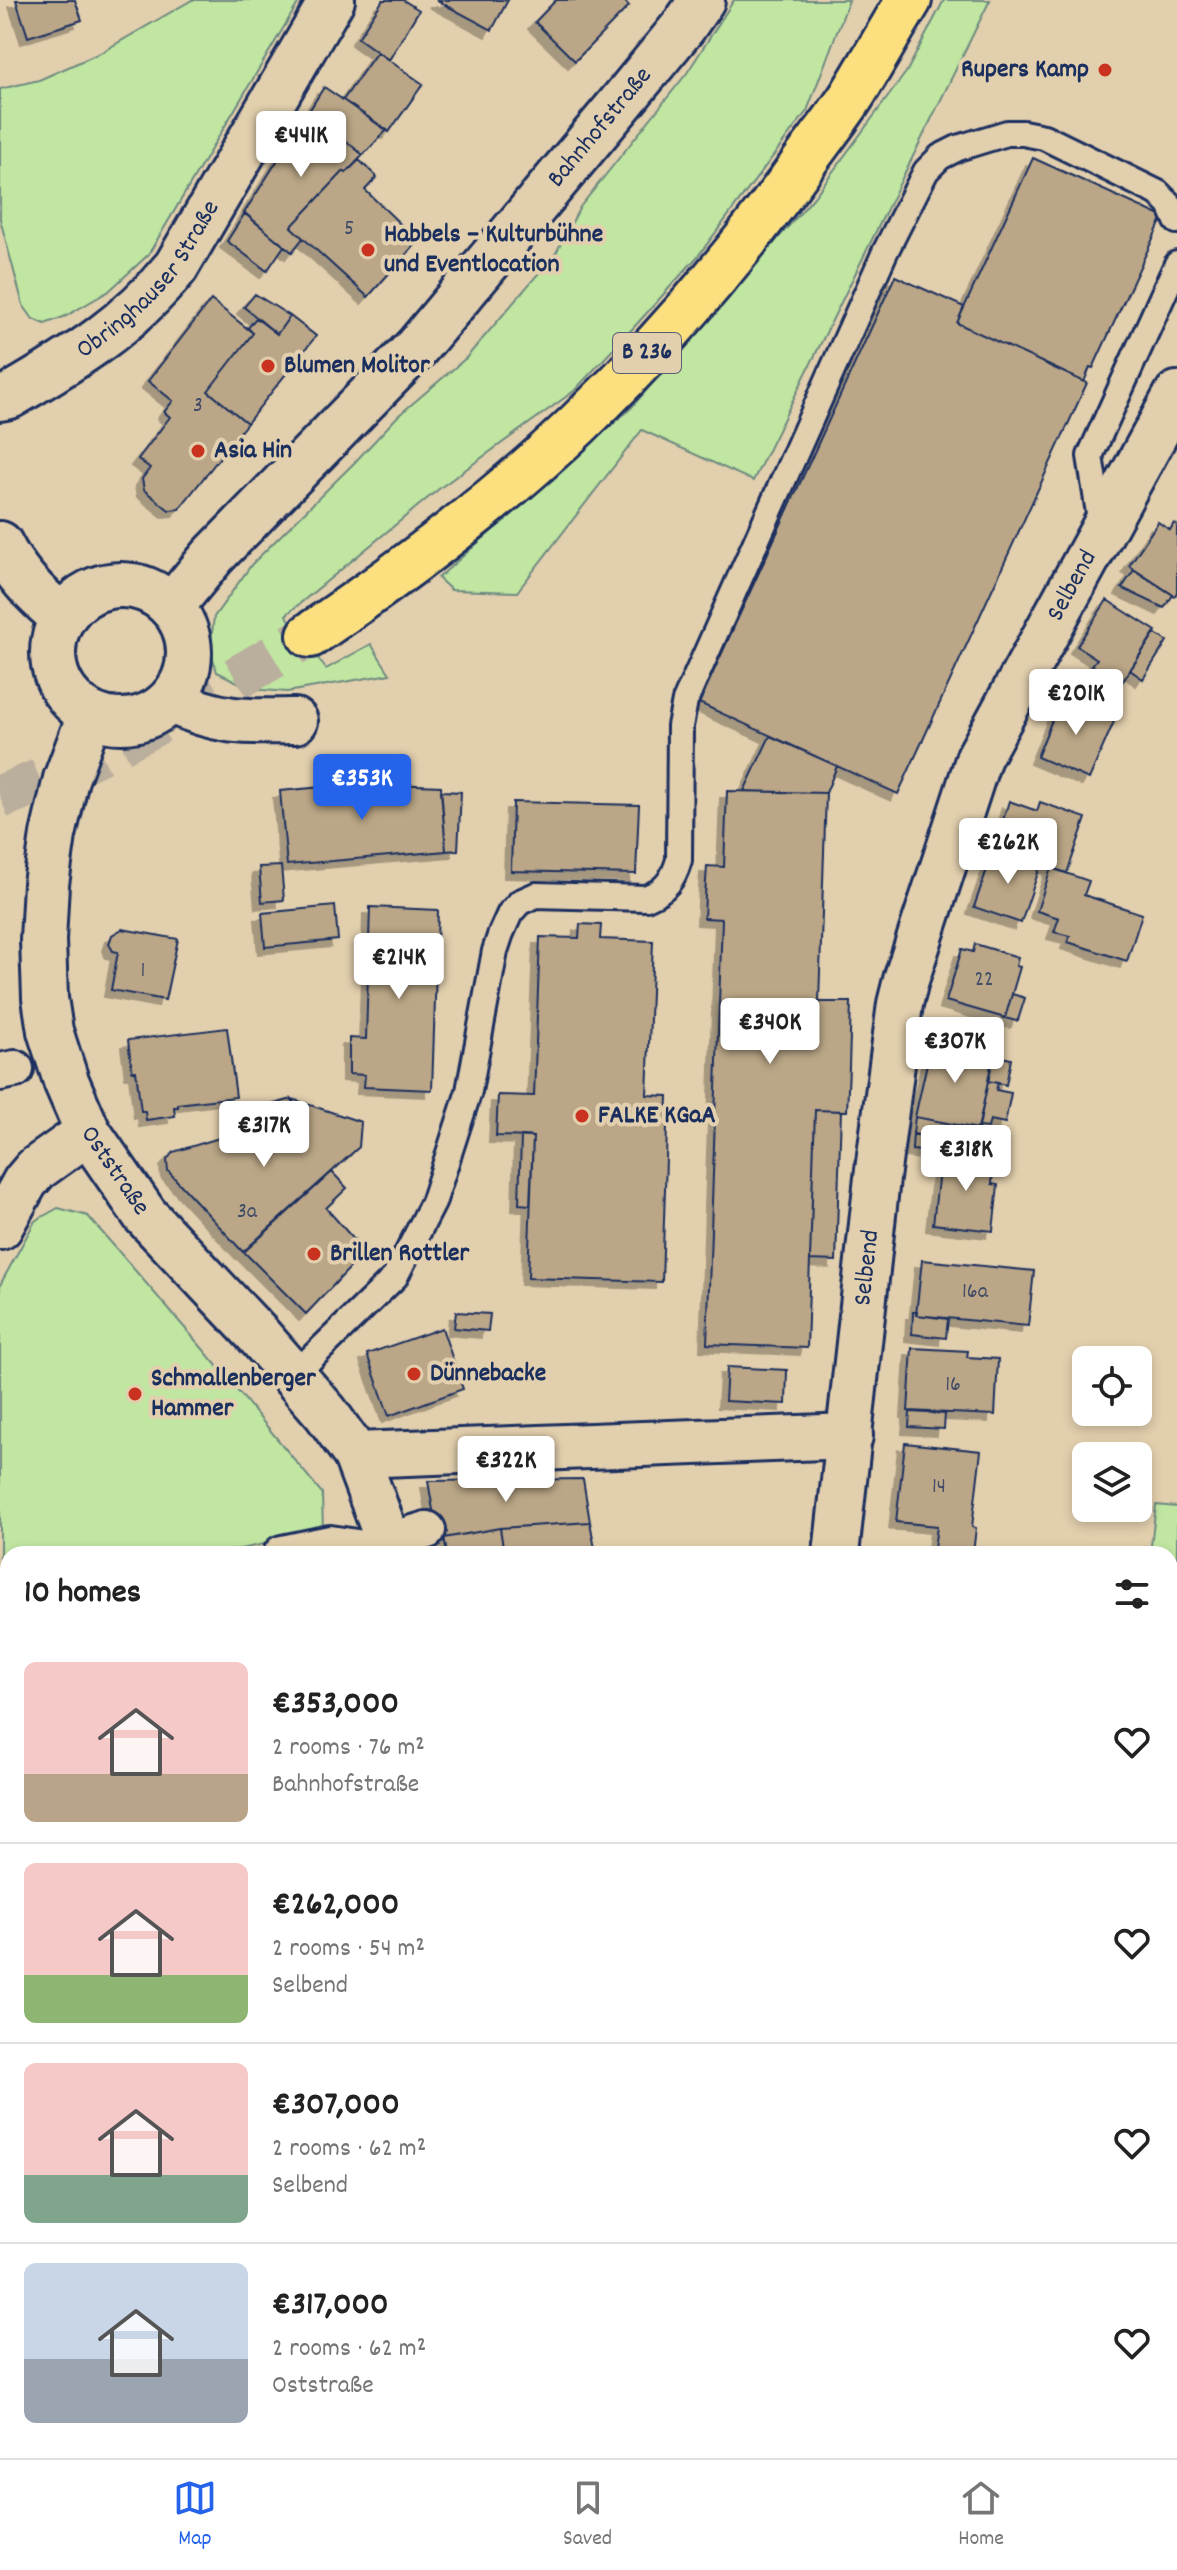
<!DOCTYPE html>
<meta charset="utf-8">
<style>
body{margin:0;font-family:Dekko,sans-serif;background:#f2f2f2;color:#222;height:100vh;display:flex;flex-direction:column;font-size:30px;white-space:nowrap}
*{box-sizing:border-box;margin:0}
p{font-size:26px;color:#767676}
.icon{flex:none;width:44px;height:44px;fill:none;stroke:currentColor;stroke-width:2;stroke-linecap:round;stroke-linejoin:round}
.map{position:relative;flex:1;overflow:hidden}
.sheet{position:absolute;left:0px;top:1546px;width:1178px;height:912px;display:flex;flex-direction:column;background:#fff;border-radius:24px 24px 0 0;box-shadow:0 4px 12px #0003}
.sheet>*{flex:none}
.controls{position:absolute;left:1072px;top:1346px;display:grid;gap:16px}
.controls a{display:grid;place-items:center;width:80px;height:80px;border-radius:12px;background:#fff;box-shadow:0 4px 12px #0003;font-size:40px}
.price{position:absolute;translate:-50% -68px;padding:0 18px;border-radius:8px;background:#fff;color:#222;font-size:26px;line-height:52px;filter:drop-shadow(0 2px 4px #0008)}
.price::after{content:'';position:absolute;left:50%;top:48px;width:24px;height:18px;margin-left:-12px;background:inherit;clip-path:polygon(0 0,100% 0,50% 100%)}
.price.selected{background:#2563eb;color:#fff}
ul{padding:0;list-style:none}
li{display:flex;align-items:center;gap:24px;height:200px;padding:0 24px}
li+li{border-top:2px solid #e0e0e0}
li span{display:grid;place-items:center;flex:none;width:224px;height:160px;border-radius:12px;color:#555}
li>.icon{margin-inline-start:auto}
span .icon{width:96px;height:96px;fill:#fffc;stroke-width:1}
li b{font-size:34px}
h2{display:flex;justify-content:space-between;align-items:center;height:96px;padding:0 24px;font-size:34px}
.menu{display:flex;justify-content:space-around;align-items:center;height:112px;border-top:2px solid #e0e0e0;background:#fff;font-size:22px;color:#767676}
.menu a{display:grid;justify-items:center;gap:4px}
.menu .selected{color:#2563eb}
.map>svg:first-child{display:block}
</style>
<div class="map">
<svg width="1177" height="2458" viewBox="0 0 1177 2458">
<defs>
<filter id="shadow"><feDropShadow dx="-7" dy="7" stdDeviation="0" flood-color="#0004"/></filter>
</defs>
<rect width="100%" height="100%" fill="#e2cfad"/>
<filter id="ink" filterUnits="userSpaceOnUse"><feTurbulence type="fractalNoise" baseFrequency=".0125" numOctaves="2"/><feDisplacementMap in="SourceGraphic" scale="16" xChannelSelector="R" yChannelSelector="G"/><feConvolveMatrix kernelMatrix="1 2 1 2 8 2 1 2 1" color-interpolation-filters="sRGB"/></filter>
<g filter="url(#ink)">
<path fill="#c0e6a1" stroke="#6e8a80" stroke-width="2" d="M192 0H300L148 255 109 291 66 316 45 324 33 319 23 305 0 219V89L39 80 100 53Z
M734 0H849L807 111 698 256 635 326 574 391 440 488 286 615 326 669 371 644 390 674 287 692 252 689 217 672 210 649 214 617 252 564 354 463 398 416 466 358 556 253 580 207 687 73Z
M944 0H990L753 481 642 430 517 592 451 590 438 578 631 408 814 197 907 71Z
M58 1208 88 1216 203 1349 322 1493 323 1532 216 1554H8V1597L0 1599V1285L35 1221Z
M1156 1505 1177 1507V1611L1170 1609V1554H1150Z
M1177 2077V2458H1081V2450H1170V2094Z"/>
<path fill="#bba787" stroke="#1b2f5e" stroke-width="2" filter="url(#shadow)" d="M16 0H75L82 20 28 37Z
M383 0H403L419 10 389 60 358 38Z
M436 0H508L492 30Z
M556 0H624L629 6 575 61 535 22Z
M377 52 423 84 389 132 343 100Z
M324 87 387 130 363 155 309 111Z
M309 111 363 155 346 173 344 171 291 227 303 238 292 252 244 213Z
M1033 158 1163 217 1093 368 1090 367 1084 382 957 323Z
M359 160 377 177 365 190 418 241 368 297 291 227 344 171 346 173Z
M245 213 284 246 267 271 227 241Z
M895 276 964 307 957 323 1087 383 898 794 699 703Z
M255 294 290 316 277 334 244 307Z
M211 300 253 333 208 391 247 423 179 509 169 510 144 490 142 479 150 468 138 459 170 417 164 412 173 401 148 381Z
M290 316 316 336 247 423 208 391 253 333 248 328 256 318 277 334Z
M1158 522 1170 530 1174 523 1177 525V592L1175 596 1129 566Z
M1134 570 1173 595 1164 608 1122 588Z
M1107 600 1156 631 1121 684 1092 665 1097 659 1077 646Z
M1154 633 1167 641 1143 679 1130 670Z
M1065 695 1116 717 1089 779 1037 757 1054 715 1056 716Z
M770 736 837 766 826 793 744 791Z
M366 783 441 786 446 851 287 865 280 791Z
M441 791 461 792 458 850 446 851Z
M727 791 826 793 819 1002H851L849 1067 847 1111 815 1110 807 1348 707 1344 722 919 704 918 705 896 707 866 724 867Z
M1009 801 1037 811 1040 802 1086 818 1067 873 994 849Z
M513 802 639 805 636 874 511 871Z
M994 849 1041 864 1021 923 974 907Z
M281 866 284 900 262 902 259 867Z
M1051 868 1089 881 1084 895 1142 914 1127 961 1068 942 1070 936 1054 932 1059 918 1037 911Z
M335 906 338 940 265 947 262 913Z
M370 907 438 910 432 1090 364 1087 365 1075 349 1074V1038L366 1039Z
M580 924 601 925 600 939 653 941 647 1095 668 1096 662 1282 528 1278 533 1137 496 1136 498 1095 534 1096 540 937 579 938Z
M122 929 178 939 165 1000 111 990 118 952 113 951 109 944 112 935Z
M975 944 1018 957 1016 966 1020 967 1005 1018 946 1001 962 949 973 952Z
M1012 994 1025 998 1018 1020 1016 1021 1005 1018Z
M227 1028 236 1097 178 1104V1107H174L175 1116 146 1120 145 1111H141L136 1071H132L128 1040Z
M932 1041 994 1054 978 1129 915 1117Z
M993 1055 1011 1059 1006 1085 988 1081Z
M988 1081 998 1083 996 1090 1011 1093 1005 1123 990 1120 988 1128 979 1127Z
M292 1099 361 1122 359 1147 243 1252 168 1171 167 1160 173 1152 298 1114Z
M292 1099 298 1114 265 1124 260 1108Z
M815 1110 841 1111 836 1261 810 1260Z
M915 1117 958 1125 956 1138 943 1137V1139L913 1134Z
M913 1134 943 1139 941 1153 912 1150Z
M521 1136 533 1137 530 1205 519 1204Z
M941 1153 994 1158 992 1184 998 1185 993 1231 933 1224Z
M332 1172 347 1188 326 1208 365 1252 306 1314 244 1252Z
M922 1260 1034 1271 1028 1326 916 1315Z
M456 1312 490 1314 488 1331 454 1328Z
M913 1312H917L916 1315 948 1319 946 1338 912 1334Z
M442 1328 463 1389 389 1416 367 1354Z
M912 1348 968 1351 967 1357 998 1359 995 1415 908 1411Z
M727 1367 787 1370 786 1404 725 1401Z
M910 1412 945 1414 944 1429 909 1427Z
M905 1443 981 1451 972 1527 976 1528 973 1553 934 1549 937 1526 896 1522Z
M583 1479 590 1522 500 1528 438 1539 428 1481Z
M590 1522 596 1554H504L500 1528Z
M500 1528 504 1554H447L444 1538Z
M8 1658V1719L0 1721V1660Z
M8 1719V1771L0 1772V1721Z
M8 1771V1831L0 1832V1772Z
M8 1853V1948L0 1949V1854Z
M8 1985V2051L0 2052V1987Z
M8 2087V2192L0 2193V2088Z
M43 2450H103L61 2458H45Z
M614 2450H691L693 2458H616Z
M890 2450H947L948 2458H892Z"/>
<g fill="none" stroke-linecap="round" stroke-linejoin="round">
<path stroke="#baaf9d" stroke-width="44" stroke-dasharray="44 22" stroke-linecap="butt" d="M0 797C109 754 209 695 310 635"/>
<defs>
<path id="service" d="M1101 526 1090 456 1177 264
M293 1376 395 1277 433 1203 469 1091 495 951 501 933 510 913 520 902 536 895 646 898C666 890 673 880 679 860L680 726 685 701 885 252 926 171 940 157 958 148 984 140 1007 133H1023L1044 137 1158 193 1170 205 1177 221"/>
<path id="pedestrian" d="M0 1072 15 1069
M282 1554 330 1544 363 1549 427 1530
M0 1615 8 1614"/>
<g id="minor">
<path d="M171 701C220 723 243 722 295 721"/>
<path id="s1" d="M90 715 66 779 53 835 46 884 43 940 45 998 50 1031 66 1081 88 1132 145 1215 259 1336 326 1413 356 1455 393 1554"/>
<path d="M0 1227 25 1182 36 1169 88 1132"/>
<path d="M356 1455 850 1436"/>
<path id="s2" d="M836 1554 877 1178 900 1004 906 980 979 757 1177 394"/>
<path d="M0 2446 2 2458"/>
<path d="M563 2450 565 2458"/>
<path d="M866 2450 868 2458"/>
<path d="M260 2458 299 2450"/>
</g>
<g id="tertiary">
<path id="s3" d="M0 398 10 396C75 358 128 326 176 267L332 0"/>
</g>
<g id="secondary">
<path d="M0 544C15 574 36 596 63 617"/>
<circle cx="121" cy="653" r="68"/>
<path id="s4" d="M171 607 213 556 417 347 620 104 684 26 702 0"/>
</g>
<path id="primary" d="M310 635C404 571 495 503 577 425 662 344 739 254 807 158 822 137 839 116 853 94 872 63 890 31 909 0"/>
</defs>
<use href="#service" stroke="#1b2f5e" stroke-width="30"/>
<use href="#pedestrian" stroke="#1b2f5e" stroke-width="42"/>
<use href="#minor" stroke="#1b2f5e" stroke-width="50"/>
<use href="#tertiary" stroke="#1b2f5e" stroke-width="50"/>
<use href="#secondary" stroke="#1b2f5e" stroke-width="50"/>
<use href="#primary" stroke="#1b2f5e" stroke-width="50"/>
<use href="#service" stroke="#e2cfad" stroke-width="24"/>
<use href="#pedestrian" stroke="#e2cfad" stroke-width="36"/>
<use href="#minor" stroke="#e2cfad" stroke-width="44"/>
<use href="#tertiary" stroke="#e2cfad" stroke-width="44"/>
<use href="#secondary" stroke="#e2cfad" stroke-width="44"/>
<use href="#primary" stroke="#fce080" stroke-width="44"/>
</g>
</g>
<g fill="#c8321e" stroke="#e2cfad" stroke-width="3">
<circle cx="1105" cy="70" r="8"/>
<circle cx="368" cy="250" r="8"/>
<circle cx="268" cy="366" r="8"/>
<circle cx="198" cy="451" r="8"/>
<circle cx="582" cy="1116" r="8"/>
<circle cx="314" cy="1254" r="8"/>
<circle cx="414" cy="1374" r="8"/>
<circle cx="135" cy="1394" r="8"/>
</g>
<g text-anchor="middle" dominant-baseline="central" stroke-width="8" stroke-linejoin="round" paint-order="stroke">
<g font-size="22" fill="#434d68">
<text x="349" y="229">5</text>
<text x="198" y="406">3</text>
<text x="143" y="971">1</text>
<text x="984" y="980">22</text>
<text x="247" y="1212">3a</text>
<text x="975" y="1292">16a</text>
<text x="953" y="1385">16</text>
<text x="939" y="1487">14</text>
</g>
<rect fill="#e2cfad" stroke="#575f76" stroke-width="2" x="613" y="333" width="68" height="40" rx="6"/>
<g font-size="24" font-weight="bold" fill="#1b2f5e">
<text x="647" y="353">B 236</text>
</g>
<g font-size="26" font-weight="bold" fill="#1b2f5e" stroke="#e2cfad" text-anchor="start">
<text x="1089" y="70" text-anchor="end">Rupers Kamp</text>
<text x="384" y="235">Habbels – Kulturbühne<tspan x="384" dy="30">und Eventlocation</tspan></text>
<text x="284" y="366">Blumen Molitor</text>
<text x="214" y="451">Asia Hin</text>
<text x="598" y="1116">FALKE KGaA</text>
<text x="330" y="1254">Brillen Rottler</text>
<text x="430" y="1374">Dünnebacke</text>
<text x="151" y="1379">Schmallenberger<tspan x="151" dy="30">Hammer</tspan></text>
</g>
<g font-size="26" fill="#1b2f5e" stroke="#e2cfad">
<text stroke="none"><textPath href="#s4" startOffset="644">Bahnhofstraße</textPath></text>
<text stroke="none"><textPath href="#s3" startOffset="194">Obringhauser Straße</textPath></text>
<text stroke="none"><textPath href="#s2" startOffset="1008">Selbend</textPath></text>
<text stroke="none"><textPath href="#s1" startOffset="478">Oststraße</textPath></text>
<text stroke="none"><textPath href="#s2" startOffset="288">Selbend</textPath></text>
</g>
</g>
</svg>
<div class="controls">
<a><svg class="icon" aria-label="locate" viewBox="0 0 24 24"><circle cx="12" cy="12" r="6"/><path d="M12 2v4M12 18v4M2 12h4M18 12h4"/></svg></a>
<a><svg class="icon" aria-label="layers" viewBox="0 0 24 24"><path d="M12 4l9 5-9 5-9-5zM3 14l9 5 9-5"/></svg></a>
</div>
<b class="price" style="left:301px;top:179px">€441K</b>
<b class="price" style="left:1076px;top:737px">€201K</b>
<b class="price selected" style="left:362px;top:822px">€353K</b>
<b class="price" style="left:1008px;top:886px">€262K</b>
<b class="price" style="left:399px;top:1001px">€214K</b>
<b class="price" style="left:770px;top:1066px">€340K</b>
<b class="price" style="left:955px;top:1085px">€307K</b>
<b class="price" style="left:264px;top:1169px">€317K</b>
<b class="price" style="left:966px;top:1193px">€318K</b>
<b class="price" style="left:506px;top:1504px">€322K</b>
<section class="sheet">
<h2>10 homes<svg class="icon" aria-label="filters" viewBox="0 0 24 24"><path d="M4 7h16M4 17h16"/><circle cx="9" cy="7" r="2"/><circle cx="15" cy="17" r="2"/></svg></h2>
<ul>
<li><span style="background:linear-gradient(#f6c9c9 70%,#b9a48a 0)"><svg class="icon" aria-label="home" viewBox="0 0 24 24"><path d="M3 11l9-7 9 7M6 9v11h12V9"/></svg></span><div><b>€353,000</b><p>2 rooms · 76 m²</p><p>Bahnhofstraße</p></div><svg class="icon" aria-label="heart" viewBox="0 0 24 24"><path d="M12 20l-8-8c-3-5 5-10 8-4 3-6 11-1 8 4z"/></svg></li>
<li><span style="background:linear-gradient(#f6c9c9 70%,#8fb573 0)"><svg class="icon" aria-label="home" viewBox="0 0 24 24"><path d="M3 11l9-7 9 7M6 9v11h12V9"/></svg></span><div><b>€262,000</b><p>2 rooms · 54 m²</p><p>Selbend</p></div><svg class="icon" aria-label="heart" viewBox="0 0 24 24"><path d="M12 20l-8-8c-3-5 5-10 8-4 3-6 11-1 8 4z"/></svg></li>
<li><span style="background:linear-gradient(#f6c9c9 70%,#7fa58c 0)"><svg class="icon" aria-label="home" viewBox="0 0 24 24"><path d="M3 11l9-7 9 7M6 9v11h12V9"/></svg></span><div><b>€307,000</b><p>2 rooms · 62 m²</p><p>Selbend</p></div><svg class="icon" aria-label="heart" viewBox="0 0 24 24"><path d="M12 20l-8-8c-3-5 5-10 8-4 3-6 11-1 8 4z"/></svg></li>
<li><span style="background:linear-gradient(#c9d6e8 60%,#9aa5b1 0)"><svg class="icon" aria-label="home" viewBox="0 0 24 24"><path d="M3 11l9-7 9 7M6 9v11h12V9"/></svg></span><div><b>€317,000</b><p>2 rooms · 62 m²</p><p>Oststraße</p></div><svg class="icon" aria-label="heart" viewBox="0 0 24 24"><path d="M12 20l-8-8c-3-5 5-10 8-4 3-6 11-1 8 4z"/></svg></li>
</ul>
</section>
</div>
<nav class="menu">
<a class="selected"><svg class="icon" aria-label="map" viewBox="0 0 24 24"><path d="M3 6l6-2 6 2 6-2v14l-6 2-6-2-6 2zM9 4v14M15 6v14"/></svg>Map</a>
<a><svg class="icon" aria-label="saved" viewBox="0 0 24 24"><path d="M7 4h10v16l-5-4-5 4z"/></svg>Saved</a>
<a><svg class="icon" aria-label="home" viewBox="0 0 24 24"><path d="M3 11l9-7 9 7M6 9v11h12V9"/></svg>Home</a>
</nav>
